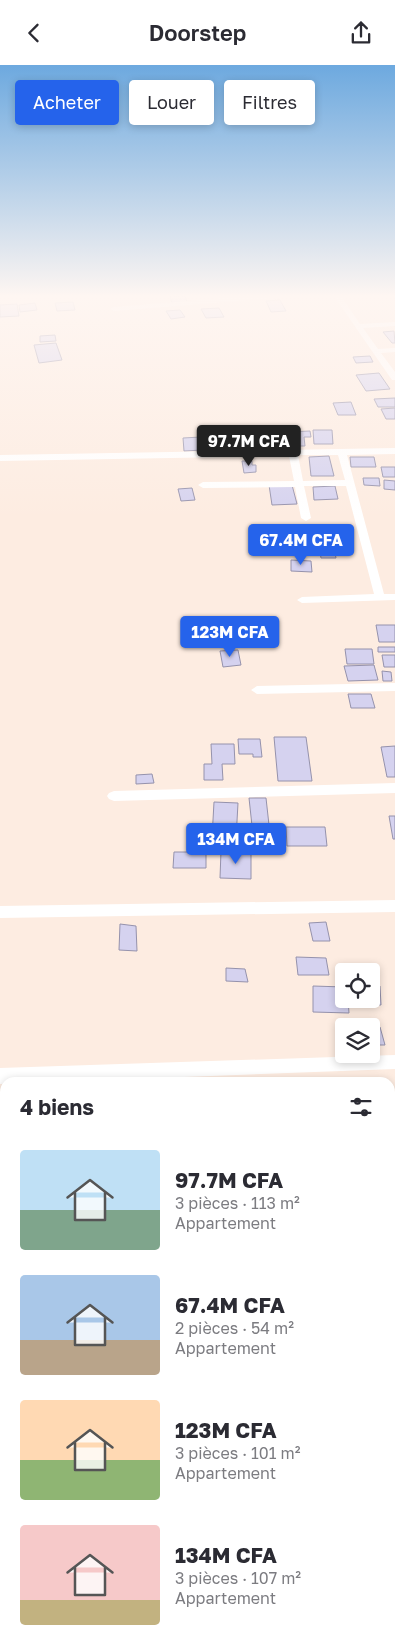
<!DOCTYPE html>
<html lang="fr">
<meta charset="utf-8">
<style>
body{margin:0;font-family:"Golos Text",sans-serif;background:#f2f2f3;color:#2b2b33;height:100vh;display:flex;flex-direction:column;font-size:19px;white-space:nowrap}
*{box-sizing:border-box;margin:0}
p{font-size:16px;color:#7c7c81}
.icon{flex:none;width:28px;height:28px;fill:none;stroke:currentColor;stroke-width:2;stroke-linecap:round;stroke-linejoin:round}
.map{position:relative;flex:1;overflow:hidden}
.details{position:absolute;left:0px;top:1012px;width:395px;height:571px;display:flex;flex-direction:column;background:#fff;border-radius:15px 15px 0 0;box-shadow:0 2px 8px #0003}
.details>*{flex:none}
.hud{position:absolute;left:15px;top:15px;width:365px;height:45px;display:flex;gap:10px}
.tools{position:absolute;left:335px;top:898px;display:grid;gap:10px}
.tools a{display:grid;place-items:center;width:45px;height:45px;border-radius:5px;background:#fff;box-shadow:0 2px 8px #0003;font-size:25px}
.price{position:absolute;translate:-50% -42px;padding:0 11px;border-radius:5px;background:#2563eb;color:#fff;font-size:16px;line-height:32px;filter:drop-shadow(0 1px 2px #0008)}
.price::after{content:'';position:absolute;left:50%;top:30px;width:15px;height:11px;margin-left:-8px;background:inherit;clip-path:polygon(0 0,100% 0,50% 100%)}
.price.active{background:#222;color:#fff}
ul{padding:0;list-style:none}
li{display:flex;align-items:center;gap:15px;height:125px;padding:0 20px}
li span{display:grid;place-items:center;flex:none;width:140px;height:100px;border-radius:5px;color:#555}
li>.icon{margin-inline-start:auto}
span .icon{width:60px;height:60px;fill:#fffc;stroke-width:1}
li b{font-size:21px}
h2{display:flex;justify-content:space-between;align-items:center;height:60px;padding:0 20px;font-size:21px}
.chip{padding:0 18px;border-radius:5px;background:#fff;box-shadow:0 2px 8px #0003;font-size:18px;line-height:45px}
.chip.active{background:#2563eb;color:#fff}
header{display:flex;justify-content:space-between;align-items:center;height:65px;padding:0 20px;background:#fff;font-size:22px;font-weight:600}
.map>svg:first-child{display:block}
</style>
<header><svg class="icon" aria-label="back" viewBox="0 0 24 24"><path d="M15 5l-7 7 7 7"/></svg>Doorstep<svg class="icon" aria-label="share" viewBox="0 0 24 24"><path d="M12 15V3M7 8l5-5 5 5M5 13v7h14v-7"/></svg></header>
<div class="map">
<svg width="395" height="1583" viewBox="0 0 395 1583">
<rect width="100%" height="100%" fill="#fdece1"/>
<path fill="#fadecc" d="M0 1176H5V1465H0Z"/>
<path fill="#d5d2ef" stroke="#9592ac" d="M170 231H185L187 237 172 238Z
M280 235 286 246 271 247 266 236Z
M73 237 75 245 57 246 55 238Z
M35 238 37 245 20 247 19 240Z
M17 239 19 251 0 252V240Z
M219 243 224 252 206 253 201 244Z
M180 245 185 252 171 254 166 246Z
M394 266 395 278H392L383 267Z
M55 270 56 276 40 277V271Z
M56 278 62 295 39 298 34 280Z
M370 291 373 297 356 298 353 292Z
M379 308 390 324 366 326 356 310Z
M395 333V342H378L374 334Z
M351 337 356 350H338L333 338Z
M395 343V354H386L381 344Z
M280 362 281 367H269L270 370H262L260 363Z
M313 365H332L333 379H314Z
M310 366 311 372H304L305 381H291L289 367Z
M201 372 203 385 184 386 183 373Z
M329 391 334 411H311L309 392Z
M350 392H374L376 402H351Z
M242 396H252V400H256V407L244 408Z
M381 402H395V412H383Z
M363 413H379L380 421 364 420Z
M384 415 395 416V425L384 424Z
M269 420H292L297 439 272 440Z
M335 421 338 434 314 435 313 422Z
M192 423 195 435 181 436 178 424Z
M318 472H332L336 493H321Z
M291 495 311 496 312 507 291 506Z
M376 560H395V577H379Z
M378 582H395V587H378Z
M345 584H372L374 599H347Z
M238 585 241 600 223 602 220 586Z
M382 590H395V602H384Z
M374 600 378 615 348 616 344 601Z
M382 606 391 607 392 616H383Z
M348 629H371L375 643H351Z
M274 672H306L312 716H278Z
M238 674H260L262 692H253V689H239Z
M211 679H234L235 699H222L223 715H204V699H212Z
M395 681V712H387L381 682Z
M152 709 154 718 136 719V710Z
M249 733H266L270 769 253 770Z
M214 737 238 738 236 774 212 773Z
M389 751H395V774H393Z
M286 762H325L327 781H287Z
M221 786 251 787V814L220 813Z
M174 787H206V803H173Z
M326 857 330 876H313L309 858Z
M120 859 136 861 137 886 119 885Z
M296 892 326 893 329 910H298Z
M226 903 245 904 248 917 226 916Z
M313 921 344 922V934H348L349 948 313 947Z
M371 921H380L381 940 358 939 357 934H371Z
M380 962 385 980H371V963Z
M244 1014H272V1018H244Z
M1 1100H5V1133L0 1134Z
M0 1171H5V1199L0 1198Z
M135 1579H152V1583H136Z"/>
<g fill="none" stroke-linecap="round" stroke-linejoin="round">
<path fill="#fff" fill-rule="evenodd" d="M248 231H279L276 233 114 246 110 244 114 242Z
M334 231H341L360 259 395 257V261L363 263 378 284 395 283V287L381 288 395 307V315H392Z
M395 383V389L347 390 384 529H395V535L302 538 297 535 302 532 374 529 346 421H304L311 453 306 456 301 453 295 422 203 423 198 420 203 417 294 416 289 391 0 396V390ZM298 390H338L345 415 303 416Z
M395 618V626L257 629 251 625 257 621Z
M395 718V728L114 736 109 734 107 731 109 728 114 726Z
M395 835V847L0 853V841Z
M395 990V1004L0 1019V1003Z
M390 1118H395V1136H390Z
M0 1134H5V1152H0Z
M259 1579H281L282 1583H258Z"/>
</g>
<linearGradient id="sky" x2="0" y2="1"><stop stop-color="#6da9df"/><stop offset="0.51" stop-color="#fef6f2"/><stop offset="1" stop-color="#fef6f2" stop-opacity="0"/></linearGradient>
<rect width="395" height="453" fill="url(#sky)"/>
</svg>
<div class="tools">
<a><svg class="icon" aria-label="locate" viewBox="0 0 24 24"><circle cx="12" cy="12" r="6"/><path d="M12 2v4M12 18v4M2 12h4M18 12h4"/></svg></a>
<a><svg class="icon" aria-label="layers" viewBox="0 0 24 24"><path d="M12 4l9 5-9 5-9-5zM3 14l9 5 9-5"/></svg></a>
</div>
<b class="price active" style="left:249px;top:402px">97.7M CFA</b>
<b class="price" style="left:301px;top:501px">67.4M CFA</b>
<b class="price" style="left:230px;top:593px">123M CFA</b>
<b class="price" style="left:236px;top:800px">134M CFA</b>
<div class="hud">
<a class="chip active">Acheter</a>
<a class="chip">Louer</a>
<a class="chip">Filtres</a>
</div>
<section class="details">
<h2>4 biens<svg class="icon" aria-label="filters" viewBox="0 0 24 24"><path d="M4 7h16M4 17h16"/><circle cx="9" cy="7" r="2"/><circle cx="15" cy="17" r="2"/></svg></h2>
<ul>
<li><span style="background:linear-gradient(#bfe0f5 60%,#7fa58c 0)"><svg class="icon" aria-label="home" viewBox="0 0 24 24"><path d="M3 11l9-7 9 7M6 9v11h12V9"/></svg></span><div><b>97.7M CFA</b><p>3 pièces · 113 m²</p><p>Appartement</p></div></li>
<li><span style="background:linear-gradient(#a9c7e8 65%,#b9a48a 0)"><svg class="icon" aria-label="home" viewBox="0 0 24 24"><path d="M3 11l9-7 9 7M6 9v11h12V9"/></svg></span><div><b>67.4M CFA</b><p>2 pièces · 54 m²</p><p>Appartement</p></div></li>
<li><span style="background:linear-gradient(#ffd9b3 60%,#8fb573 0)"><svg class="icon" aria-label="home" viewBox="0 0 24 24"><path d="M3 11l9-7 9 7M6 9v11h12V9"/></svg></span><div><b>123M CFA</b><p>3 pièces · 101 m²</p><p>Appartement</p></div></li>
<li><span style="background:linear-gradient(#f6c9c9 75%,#c2b280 0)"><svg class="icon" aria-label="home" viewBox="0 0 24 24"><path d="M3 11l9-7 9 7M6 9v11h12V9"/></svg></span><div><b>134M CFA</b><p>3 pièces · 107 m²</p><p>Appartement</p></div></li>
</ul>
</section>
</div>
